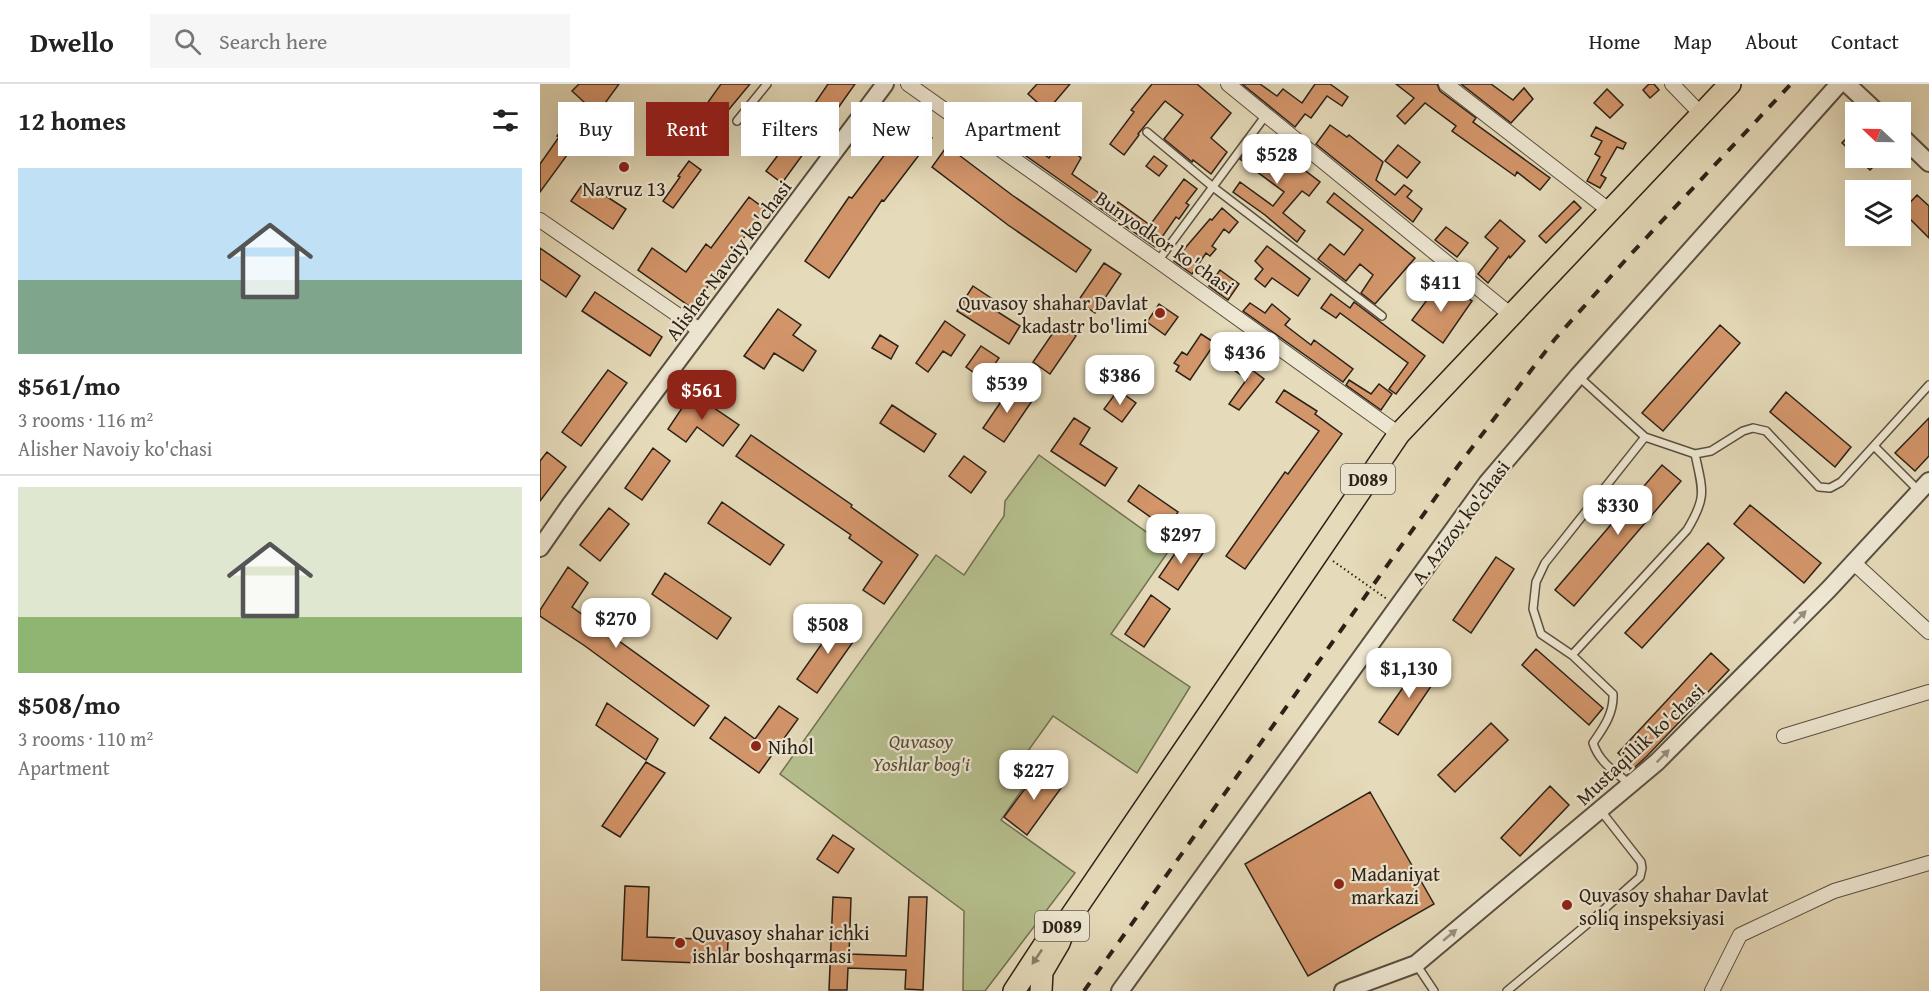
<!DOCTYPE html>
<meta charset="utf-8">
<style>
body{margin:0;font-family:"Gentium Book Plus",serif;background:#f6f6f6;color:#222;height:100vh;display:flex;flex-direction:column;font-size:22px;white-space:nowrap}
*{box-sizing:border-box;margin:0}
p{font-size:20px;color:#767676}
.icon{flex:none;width:33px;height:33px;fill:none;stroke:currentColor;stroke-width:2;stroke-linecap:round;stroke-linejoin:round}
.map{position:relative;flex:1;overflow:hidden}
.drawer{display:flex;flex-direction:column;background:#fff;width:540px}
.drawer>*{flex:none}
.banner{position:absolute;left:18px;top:18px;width:570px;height:54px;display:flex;gap:12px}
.needle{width:39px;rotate:292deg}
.buttons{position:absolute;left:1305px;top:18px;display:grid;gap:12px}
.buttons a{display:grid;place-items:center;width:66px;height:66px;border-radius:0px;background:#fff;box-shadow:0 6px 24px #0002;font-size:30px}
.price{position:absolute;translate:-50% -51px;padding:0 14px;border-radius:12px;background:#fff;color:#222;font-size:20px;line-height:39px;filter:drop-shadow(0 2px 3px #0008)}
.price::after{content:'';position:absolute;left:50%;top:36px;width:18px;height:14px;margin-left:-9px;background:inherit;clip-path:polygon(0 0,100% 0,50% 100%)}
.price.selected{background:#8f2418;color:#fff}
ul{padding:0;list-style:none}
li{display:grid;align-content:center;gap:12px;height:318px;padding:0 18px}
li+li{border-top:2px solid #e0e0e0}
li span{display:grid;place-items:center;height:186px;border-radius:0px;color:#555}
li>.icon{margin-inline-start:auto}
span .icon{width:108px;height:108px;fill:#fffc;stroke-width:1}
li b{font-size:26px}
h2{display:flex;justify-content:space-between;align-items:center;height:72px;padding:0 18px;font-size:26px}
.chip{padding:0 21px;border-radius:0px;background:#fff;box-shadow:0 6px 24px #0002;font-size:21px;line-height:54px}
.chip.selected{background:#8f2418;color:#fff}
header{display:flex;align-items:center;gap:36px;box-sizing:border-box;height:84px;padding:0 30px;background:#fff;border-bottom:2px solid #e0e0e0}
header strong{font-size:28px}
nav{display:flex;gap:33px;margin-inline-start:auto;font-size:21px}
.search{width:420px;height:54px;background:#f6f6f6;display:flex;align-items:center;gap:15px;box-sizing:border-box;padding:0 21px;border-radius:0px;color:#767676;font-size:22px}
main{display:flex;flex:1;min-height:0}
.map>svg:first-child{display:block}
</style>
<header>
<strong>Dwello</strong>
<div class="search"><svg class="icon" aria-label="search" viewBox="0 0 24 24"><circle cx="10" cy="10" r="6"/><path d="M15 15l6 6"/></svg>Search here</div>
<nav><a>Home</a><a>Map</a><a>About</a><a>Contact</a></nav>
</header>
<main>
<section class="drawer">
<h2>12 homes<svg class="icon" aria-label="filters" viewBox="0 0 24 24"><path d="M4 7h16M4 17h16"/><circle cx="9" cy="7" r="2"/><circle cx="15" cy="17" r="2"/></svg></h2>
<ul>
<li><span style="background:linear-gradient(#bfe0f5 60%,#7fa58c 0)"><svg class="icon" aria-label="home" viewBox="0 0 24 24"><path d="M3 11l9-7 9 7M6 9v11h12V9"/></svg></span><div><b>$561/mo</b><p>3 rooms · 116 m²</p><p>Alisher Navoiy ko'chasi</p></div></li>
<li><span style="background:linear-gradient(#dfe7d0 70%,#8fb573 0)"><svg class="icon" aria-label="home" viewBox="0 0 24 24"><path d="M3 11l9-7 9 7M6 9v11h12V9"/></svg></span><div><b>$508/mo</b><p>3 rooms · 110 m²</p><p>Apartment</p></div></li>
</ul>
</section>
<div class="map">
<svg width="1389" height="907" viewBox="0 0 1389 907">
<rect width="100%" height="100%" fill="#e5dab9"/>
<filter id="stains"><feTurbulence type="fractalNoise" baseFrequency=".00333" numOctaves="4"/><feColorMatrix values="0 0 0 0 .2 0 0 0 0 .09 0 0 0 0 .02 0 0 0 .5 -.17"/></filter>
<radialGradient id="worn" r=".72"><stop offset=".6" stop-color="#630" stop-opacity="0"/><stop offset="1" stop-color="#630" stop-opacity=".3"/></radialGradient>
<path fill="#b6bf8e" stroke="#707052" stroke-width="1.5" d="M499 371 630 465 571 550 650 603 597 689 513 632 485 671 499 681 461 736 535 789 445 907H423L424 827 240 690 396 471 424 491 464 432 465 417Z"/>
<path fill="#d3956a" stroke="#2b2117" stroke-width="1.5" d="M39 0H79L0 108V80L19 53 17 52 44 18 32 7Z
M181 0H210L171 47 156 35Z
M288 0H315L291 34 273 22Z
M497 0H530L507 27 488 10Z
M612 0H657L691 29 671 54 687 68 671 90 653 76 652 78 624 55 643 31 625 17 598 50 599 51 584 71 570 60 594 28 591 26Z
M702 0H720L737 12 743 5 762 19 775 0H790L808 13 802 22 787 12 771 34 765 30 755 43Z
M856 0H897L900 7 936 34 933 38 1010 94 1000 106 977 88 975 92 912 47 916 42 885 19 865 40 857 32 874 14Z
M921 0H951L973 16 984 4 993 15 971 39Z
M1109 0H1114L1119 6 1110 14 1103 6Z
M1067 5 1083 21 1070 34 1054 19Z
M452 32 509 74 515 64 524 70 528 63 541 74 532 90 576 121 578 118 610 141 644 95 657 105 646 119 649 121 639 135 636 133 615 163 462 55 446 42Z
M370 37 392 54 344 117 342 116 289 194 265 177 309 113 312 114Z
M790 41 807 53 809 51 843 78 836 96 855 111 864 101 872 107 867 113 882 125 873 138 776 60Z
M1056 43 1086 59 1083 65 1077 63 1061 91 1066 94 1060 104 1047 97 1060 73 1055 70 1062 57 1051 52Z
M1316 44V72L1302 59Z
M253 51 269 62 242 99 226 87Z
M725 56 780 98 769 112 762 107 743 129 765 147 757 158 725 131 693 108 700 98 733 122 744 108 700 75 709 63 716 68Z
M858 61 880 78 867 94 845 77Z
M407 62 472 111 551 166 536 188 468 141 392 83Z
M614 72 627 82 619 92 606 82Z
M1317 74H1342L1330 86Z
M149 77 161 86 133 124 123 117 140 93 138 92Z
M44 98 86 125 73 145 31 117Z
M794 109 875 174 835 220 821 209 833 191 820 180 806 197 778 175 790 160 804 171 823 146 787 118Z
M1377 111 1389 122V154L1362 127Z
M209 113 225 125 152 224 98 186 112 164 146 188 166 160 171 164Z
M1034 117 1041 124 1006 159 999 152Z
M682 124 698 138 689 149 684 145 672 162 676 165 670 172 666 169 652 190 634 177 670 135 672 136Z
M960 136 985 157 970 174 969 172 948 199 938 190 958 164 945 153Z
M906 143 928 159 917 173 895 156Z
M727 162 770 195 758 212 732 194 725 203 715 195 723 185 715 177Z
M0 164 40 192 26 213 0 195Z
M564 179 581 190 555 229 538 217Z
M680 186 699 200 688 216 669 202Z
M433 202 457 218 453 225 480 242 469 260 417 227Z
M887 204 904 216 913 204 932 217 903 259 872 236 887 216 882 212Z
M55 208 122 253 110 272 42 227Z
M791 210 810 224 814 218 885 272 856 310 849 305 868 279 800 229 796 234 781 224Z
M710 219 725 229 732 220 750 235 745 241 771 261 774 256 813 285 803 298 703 227Z
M619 220 638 233 625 251 607 238Z
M238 225 261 241 253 251 276 267 263 287 234 269 224 285 204 272Z
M405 237 425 251 411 272 403 267 388 288 376 279Z
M519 240 536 252 510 290 493 278Z
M1180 241 1200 259 1123 347 1102 329Z
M661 250 675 259 650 296 636 287 639 282 634 279 642 268 647 271Z
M340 251 358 262 351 275 332 264Z
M441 262 459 274 444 296 426 283Z
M695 273 724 295 699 326 689 320 707 295 688 282Z
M68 286 87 299 41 362 22 348Z
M809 296 831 310 839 300 852 310 841 326 806 301Z
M471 303 492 317 464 358 443 344Z
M578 306 596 319 582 338 564 325Z
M744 306 777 327 775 330 802 350 705 485 686 472 745 388 748 390 779 347 736 318Z
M1246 308 1311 363 1295 383 1230 328Z
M152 309 199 341 183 362 157 343 146 358 128 345Z
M352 321 396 350 384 368 340 339Z
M534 334 550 344 540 360 577 384 565 402 511 367Z
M1389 334V372L1375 387 1355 369Z
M211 351 312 421 311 423 378 471 344 520 323 506 342 478 309 454 311 451 196 372Z
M113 364 130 377 102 416 85 404Z
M7 368 26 383 0 417V377Z
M424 372 446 388 431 409 409 392Z
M1122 381 1141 397 1034 522 1015 506Z
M599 401 638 428 627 445 588 417Z
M182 418 244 461 230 481 168 439Z
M1210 421 1281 479 1264 499 1194 440Z
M69 424 89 440 60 477 40 461Z
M644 456 663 469 638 506 619 493Z
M1168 459 1184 474 1102 564 1085 549Z
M956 473 974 485 931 549 913 536Z
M28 483 48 499 32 523 169 622 154 642 45 562 0 532V526Z
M125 489 191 534 177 555 112 510Z
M611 511 630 525 604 563 585 550Z
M300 534 320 548 277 609 257 595Z
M996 565 1063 624 1049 641 982 581Z
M1171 569 1189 586 1107 672 1094 684 1078 669Z
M880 579 898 592 858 651 839 638Z
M67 619 118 655 106 676 56 641Z
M239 622 258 635 219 689 170 654 185 633 215 655Z
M951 639 968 656 915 708 898 691Z
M106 678 125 689 80 753 62 742Z
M501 683 524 700 487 751 464 733Z
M1010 702 1029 721 980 772 961 754Z
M830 708 894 820 768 892 705 780Z
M293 751 314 765 298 789 277 775Z
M85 802 109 803 107 853 188 856 187 880 82 876Z
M293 813 311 814 309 870 366 872 369 813H387L383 906 365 905 366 886 308 884 307 906H289Z"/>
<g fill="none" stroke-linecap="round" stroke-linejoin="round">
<defs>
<path id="service" d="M197 37 227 0
M607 48 673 103 842 232
M618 177 726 31
M1038 292 1105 353 1155 370 1171 367 1203 347 1213 344 1226 347 1279 403 1290 404 1301 398 1389 301
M1335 363 1379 407
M1032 571 1147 446C1167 413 1163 407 1155 370
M1090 700C1075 688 1059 678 1053 659 1064 643 1074 629 1073 610L1032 571 1001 550 993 525 996 498 1005 479 1105 353
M876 880 894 907
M967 907 1051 837 1100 793 1102 784 1101 778 1061 727"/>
<path id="minor" d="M368 0 618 177 859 350
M688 0 971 231
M906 0 1070 127
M1132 0 1161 30
M0 136 161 247
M1313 478 1389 548
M1244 652 1389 608
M1172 907 1200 851 1294 807 1389 779"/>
<path id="tertiary" d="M1307 0 1337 28
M1360 51 1389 79
M0 464 30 421 345 0
M580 907 947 399 1038 292 1299 0
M803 907 876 880 1117 678 1289 505 1389 397"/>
<path id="primary" d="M527 838 859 350 1190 0
M474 907 510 852 527 838 519 859 502 888 501 907"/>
</defs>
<use href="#service" stroke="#5a4f40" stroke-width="10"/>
<use href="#minor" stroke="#5a4f40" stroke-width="16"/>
<use href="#tertiary" stroke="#5a4f40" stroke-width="20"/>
<use href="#primary" stroke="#2b2117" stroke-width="24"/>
<path stroke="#2b2117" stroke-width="2" stroke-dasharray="1.5 3" stroke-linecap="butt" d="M793 477 847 515"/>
<use href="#service" stroke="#eee7d2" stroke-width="7"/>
<use href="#minor" stroke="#eee7d2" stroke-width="14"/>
<use href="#tertiary" stroke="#eee7d2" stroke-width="16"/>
<use href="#primary" stroke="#e5dab9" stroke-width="21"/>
<path stroke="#2b2117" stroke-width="4" stroke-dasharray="10 10" stroke-linecap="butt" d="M544 907 918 382 1015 255 1090 171 1251 0"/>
</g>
<defs><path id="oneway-solid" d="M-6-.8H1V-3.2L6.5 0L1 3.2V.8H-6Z" transform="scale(1.5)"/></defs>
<g fill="#968e7e">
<use href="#oneway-solid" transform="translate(1260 533) rotate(-45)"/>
<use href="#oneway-solid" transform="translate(1123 672) rotate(-45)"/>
<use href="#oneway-solid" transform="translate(910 851) rotate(-40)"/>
</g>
<use fill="#887e68" href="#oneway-solid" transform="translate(497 873) rotate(124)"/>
<g fill="#8f2418" stroke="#eee7d2" stroke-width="2">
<circle cx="84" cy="83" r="6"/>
<circle cx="620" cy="229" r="6"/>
<circle cx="216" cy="662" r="6"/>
<circle cx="799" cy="800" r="6"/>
<circle cx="1027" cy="821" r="6"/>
<circle cx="140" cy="859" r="6"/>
</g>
<g text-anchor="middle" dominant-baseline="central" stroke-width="4.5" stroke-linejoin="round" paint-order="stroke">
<g fill="#eee7d2" stroke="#665c4f" stroke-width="1.5">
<rect x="801" y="380" width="54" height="30" rx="4.5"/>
<rect x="495" y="827" width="54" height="30" rx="4.5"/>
</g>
<g font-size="18" font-weight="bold" fill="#2b2117">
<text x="828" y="395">D089</text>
<text x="522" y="842">D089</text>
</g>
<g font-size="20" fill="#2b2117" stroke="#eee7d2" text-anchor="start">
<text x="84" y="104" text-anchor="middle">Navruz 13</text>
<text x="608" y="218" text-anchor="end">Quvasoy shahar Davlat<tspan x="608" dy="23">kadastr bo'limi</tspan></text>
<text x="228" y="662">Nihol</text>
<text x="811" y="789">Madaniyat<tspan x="811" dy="23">markazi</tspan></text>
<text x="1039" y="810">Quvasoy shahar Davlat<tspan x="1039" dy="23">soliq inspeksiyasi</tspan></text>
<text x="152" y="848">Quvasoy shahar ichki<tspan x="152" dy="23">ishlar boshqarmasi</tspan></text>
</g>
<g font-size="20" fill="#2b2117" stroke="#eee7d2">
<text transform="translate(625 158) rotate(35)">Bunyodkor ko'chasi</text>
<text transform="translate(188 176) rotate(-53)">Alisher Navoiy ko'chasi</text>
<text transform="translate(920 438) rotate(-53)">A. Azizov ko'chasi</text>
<text transform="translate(1100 660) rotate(-43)">Mustaqillik ko'chasi</text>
</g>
<g font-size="20" font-style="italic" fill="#55503b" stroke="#eee7d2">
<text x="381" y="656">Quvasoy<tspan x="381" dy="23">Yoshlar bog'i</tspan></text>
</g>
</g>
<rect width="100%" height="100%" filter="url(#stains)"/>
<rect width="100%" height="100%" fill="url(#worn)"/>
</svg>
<div class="buttons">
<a><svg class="needle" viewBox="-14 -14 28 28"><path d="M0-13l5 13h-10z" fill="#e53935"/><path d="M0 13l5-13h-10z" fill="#767676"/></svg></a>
<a><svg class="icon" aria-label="layers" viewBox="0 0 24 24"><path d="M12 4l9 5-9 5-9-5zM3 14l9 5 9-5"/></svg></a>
</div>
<b class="price" style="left:737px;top:101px">$528</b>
<b class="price" style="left:901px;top:229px">$411</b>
<b class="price" style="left:705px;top:299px">$436</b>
<b class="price" style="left:580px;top:322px">$386</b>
<b class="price" style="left:467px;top:330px">$539</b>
<b class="price selected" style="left:162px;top:337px">$561</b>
<b class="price" style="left:1078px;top:452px">$330</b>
<b class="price" style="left:641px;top:481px">$297</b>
<b class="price" style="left:76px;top:565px">$270</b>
<b class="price" style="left:288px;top:571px">$508</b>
<b class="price" style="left:869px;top:615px">$1,130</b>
<b class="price" style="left:494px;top:717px">$227</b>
<div class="banner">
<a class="chip">Buy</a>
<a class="chip selected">Rent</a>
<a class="chip">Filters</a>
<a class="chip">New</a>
<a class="chip">Apartment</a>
</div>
</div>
</main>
